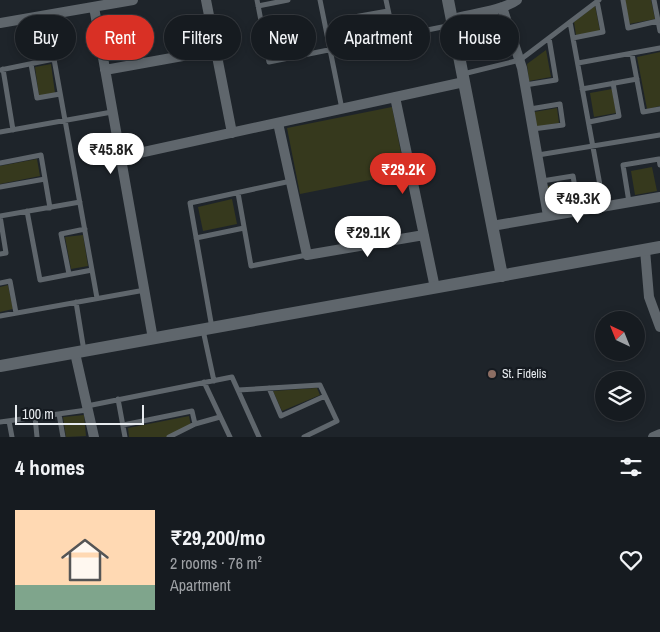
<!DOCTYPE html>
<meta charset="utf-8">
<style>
body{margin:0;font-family:"Archivo Narrow",sans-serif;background:#23282d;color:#f1f3f6;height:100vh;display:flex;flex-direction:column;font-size:19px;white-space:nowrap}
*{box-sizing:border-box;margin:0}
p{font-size:16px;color:#9ea1a5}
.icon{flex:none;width:28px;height:28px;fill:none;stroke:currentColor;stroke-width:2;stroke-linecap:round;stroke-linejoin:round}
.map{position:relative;height:437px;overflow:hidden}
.side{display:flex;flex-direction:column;background:#161b20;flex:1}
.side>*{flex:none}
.hud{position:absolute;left:15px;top:15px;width:630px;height:45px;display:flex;gap:10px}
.needle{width:32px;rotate:317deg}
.buttons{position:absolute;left:595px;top:311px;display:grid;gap:10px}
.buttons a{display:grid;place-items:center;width:50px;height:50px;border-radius:50%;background:#161b20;box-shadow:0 2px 8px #0003,0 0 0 1px #35393e;font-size:25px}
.scale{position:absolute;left:15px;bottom:12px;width:129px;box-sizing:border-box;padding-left:5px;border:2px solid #e7ebef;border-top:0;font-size:14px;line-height:18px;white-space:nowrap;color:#e7ebef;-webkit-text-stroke:4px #151a20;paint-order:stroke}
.price{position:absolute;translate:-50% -42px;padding:0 11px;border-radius:18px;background:#fff;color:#222;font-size:16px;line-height:32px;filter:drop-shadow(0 1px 2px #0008)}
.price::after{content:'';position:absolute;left:50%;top:30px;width:15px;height:11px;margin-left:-8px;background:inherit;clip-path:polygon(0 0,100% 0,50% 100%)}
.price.on{background:#d93025;color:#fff}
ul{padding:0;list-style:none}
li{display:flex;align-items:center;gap:15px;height:125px;padding:0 15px}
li+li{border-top:1px solid #35393e}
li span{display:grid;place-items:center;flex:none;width:140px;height:100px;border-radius:0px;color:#555}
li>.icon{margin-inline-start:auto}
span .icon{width:60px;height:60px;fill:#fffc;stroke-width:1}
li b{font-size:21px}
h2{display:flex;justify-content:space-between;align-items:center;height:60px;padding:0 15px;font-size:21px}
.chip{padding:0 18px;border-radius:22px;background:#161b20;box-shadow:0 2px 8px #0003,0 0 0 1px #35393e;font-size:18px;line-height:45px}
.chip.on{background:#d93025;color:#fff}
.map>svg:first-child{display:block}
</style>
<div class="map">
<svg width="660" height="437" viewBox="0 0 660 437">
<rect width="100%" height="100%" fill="#1e242a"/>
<path fill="#36391d" d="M625 0H651L655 19 629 24Z
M595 6 600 31 576 35 574 22Z
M385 16 388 32 365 36 362 20Z
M294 34 297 50 274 55 271 39Z
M546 50 551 77 529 81 527 64Z
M660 52V106L647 109 637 57Z
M51 64 55 93 39 96 35 67Z
M612 89 616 113 594 117 590 93Z
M392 107 405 173 300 194 287 128Z
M557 108 559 123 537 127 534 112Z
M37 159 40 176 0 184V166Z
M652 167 657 191 635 195 631 171Z
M568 183 573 207 551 211 547 186Z
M232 199 237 224 203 231 198 207Z
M83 235 88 266 71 269 65 237Z
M8 285 13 309 0 312V287Z
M317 388 320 395 282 411 273 391Z
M84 415 86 436 66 437 63 417Z
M189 416 191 426 167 437H129L128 428Z"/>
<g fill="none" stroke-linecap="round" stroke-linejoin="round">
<path stroke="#5f666c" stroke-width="5" d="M257 0 269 62 452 25
M320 0 342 109
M386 0 394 37
M623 0 628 28 658 21
M654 0 660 31
M258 6 288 0
M570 22 604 207
M263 35 297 28 302 55
M573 38 603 32 597 1
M359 44 354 17 388 11
M632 54 643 112 660 109
M578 63 660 48
M31 64 37 98 60 94
M3 69 13 130
M0 70 54 59 97 298
M463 74 520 60 599 0
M525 85 556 80 549 38
M582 89 637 79
M530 109 560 104 563 125 533 129
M589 122 619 116 613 83
M0 132 112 112
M538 155 660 135
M0 163 41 155 50 208
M542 181 573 176 579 211
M0 187 45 179
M238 193 251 266 307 255
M629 202 623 165 659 159 660 165
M27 211 40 280 92 270
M0 216 80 202
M196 238 244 228
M0 254 6 253 0 216
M69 274 61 234 85 229
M0 283 10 281 16 313
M76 302 84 351
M0 316 145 290
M212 328 190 203 291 181
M203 330 214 381
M204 382 230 437
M269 388 281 416 325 396
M238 390 320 385 337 421 304 437
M118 399 125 437
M87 406 232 377 259 437
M59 414 63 437
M35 417 37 437
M9 421 12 437
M0 422 87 410
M123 425 192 411 195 424
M169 437 195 424 220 417"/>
<path stroke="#5f666c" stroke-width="10" d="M206 0 232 133
M94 7 153 339
M502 7 522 68 548 216
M452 19C470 14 502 11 517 0
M0 23 133 0
M105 70 216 50
M395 97 435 288
M278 123 307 255 424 235
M121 157 464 82
M492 226 660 197
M645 250 649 297 660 327
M75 353 94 437
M653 437 660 434"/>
<path stroke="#5f666c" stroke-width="12" d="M448 0 502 276
M0 366 660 247"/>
</g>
<circle fill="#8d6e63" stroke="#151a20" stroke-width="2" cx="492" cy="374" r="5"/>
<g text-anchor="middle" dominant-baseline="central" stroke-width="4.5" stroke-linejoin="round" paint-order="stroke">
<g font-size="12" fill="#e7ebef" stroke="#151a20" text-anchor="start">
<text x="502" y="374">St. Fidelis</text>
</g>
</g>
</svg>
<div class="buttons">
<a><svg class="needle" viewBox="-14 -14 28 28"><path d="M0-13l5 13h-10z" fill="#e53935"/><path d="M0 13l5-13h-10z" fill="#9ea1a5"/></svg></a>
<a><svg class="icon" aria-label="layers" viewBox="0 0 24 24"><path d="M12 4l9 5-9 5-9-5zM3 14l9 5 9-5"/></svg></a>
</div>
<div class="scale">100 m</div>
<b class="price" style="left:111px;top:175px">₹45.8K</b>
<b class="price on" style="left:403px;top:195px">₹29.2K</b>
<b class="price" style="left:578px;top:224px">₹49.3K</b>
<b class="price" style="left:368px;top:258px">₹29.1K</b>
<div class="hud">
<a class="chip">Buy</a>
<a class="chip on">Rent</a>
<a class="chip">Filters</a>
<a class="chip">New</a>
<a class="chip">Apartment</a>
<a class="chip">House</a>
</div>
</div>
<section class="side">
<h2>4 homes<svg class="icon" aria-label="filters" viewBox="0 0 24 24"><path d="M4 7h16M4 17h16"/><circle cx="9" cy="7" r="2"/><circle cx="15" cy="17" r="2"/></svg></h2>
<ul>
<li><span style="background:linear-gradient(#ffd9b3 75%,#7fa58c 0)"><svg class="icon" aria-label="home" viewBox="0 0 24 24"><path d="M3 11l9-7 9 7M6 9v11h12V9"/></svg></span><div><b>₹29,200/mo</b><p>2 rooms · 76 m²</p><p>Apartment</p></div><svg class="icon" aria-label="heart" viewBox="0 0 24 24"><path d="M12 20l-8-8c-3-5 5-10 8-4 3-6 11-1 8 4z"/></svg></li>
</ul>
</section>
